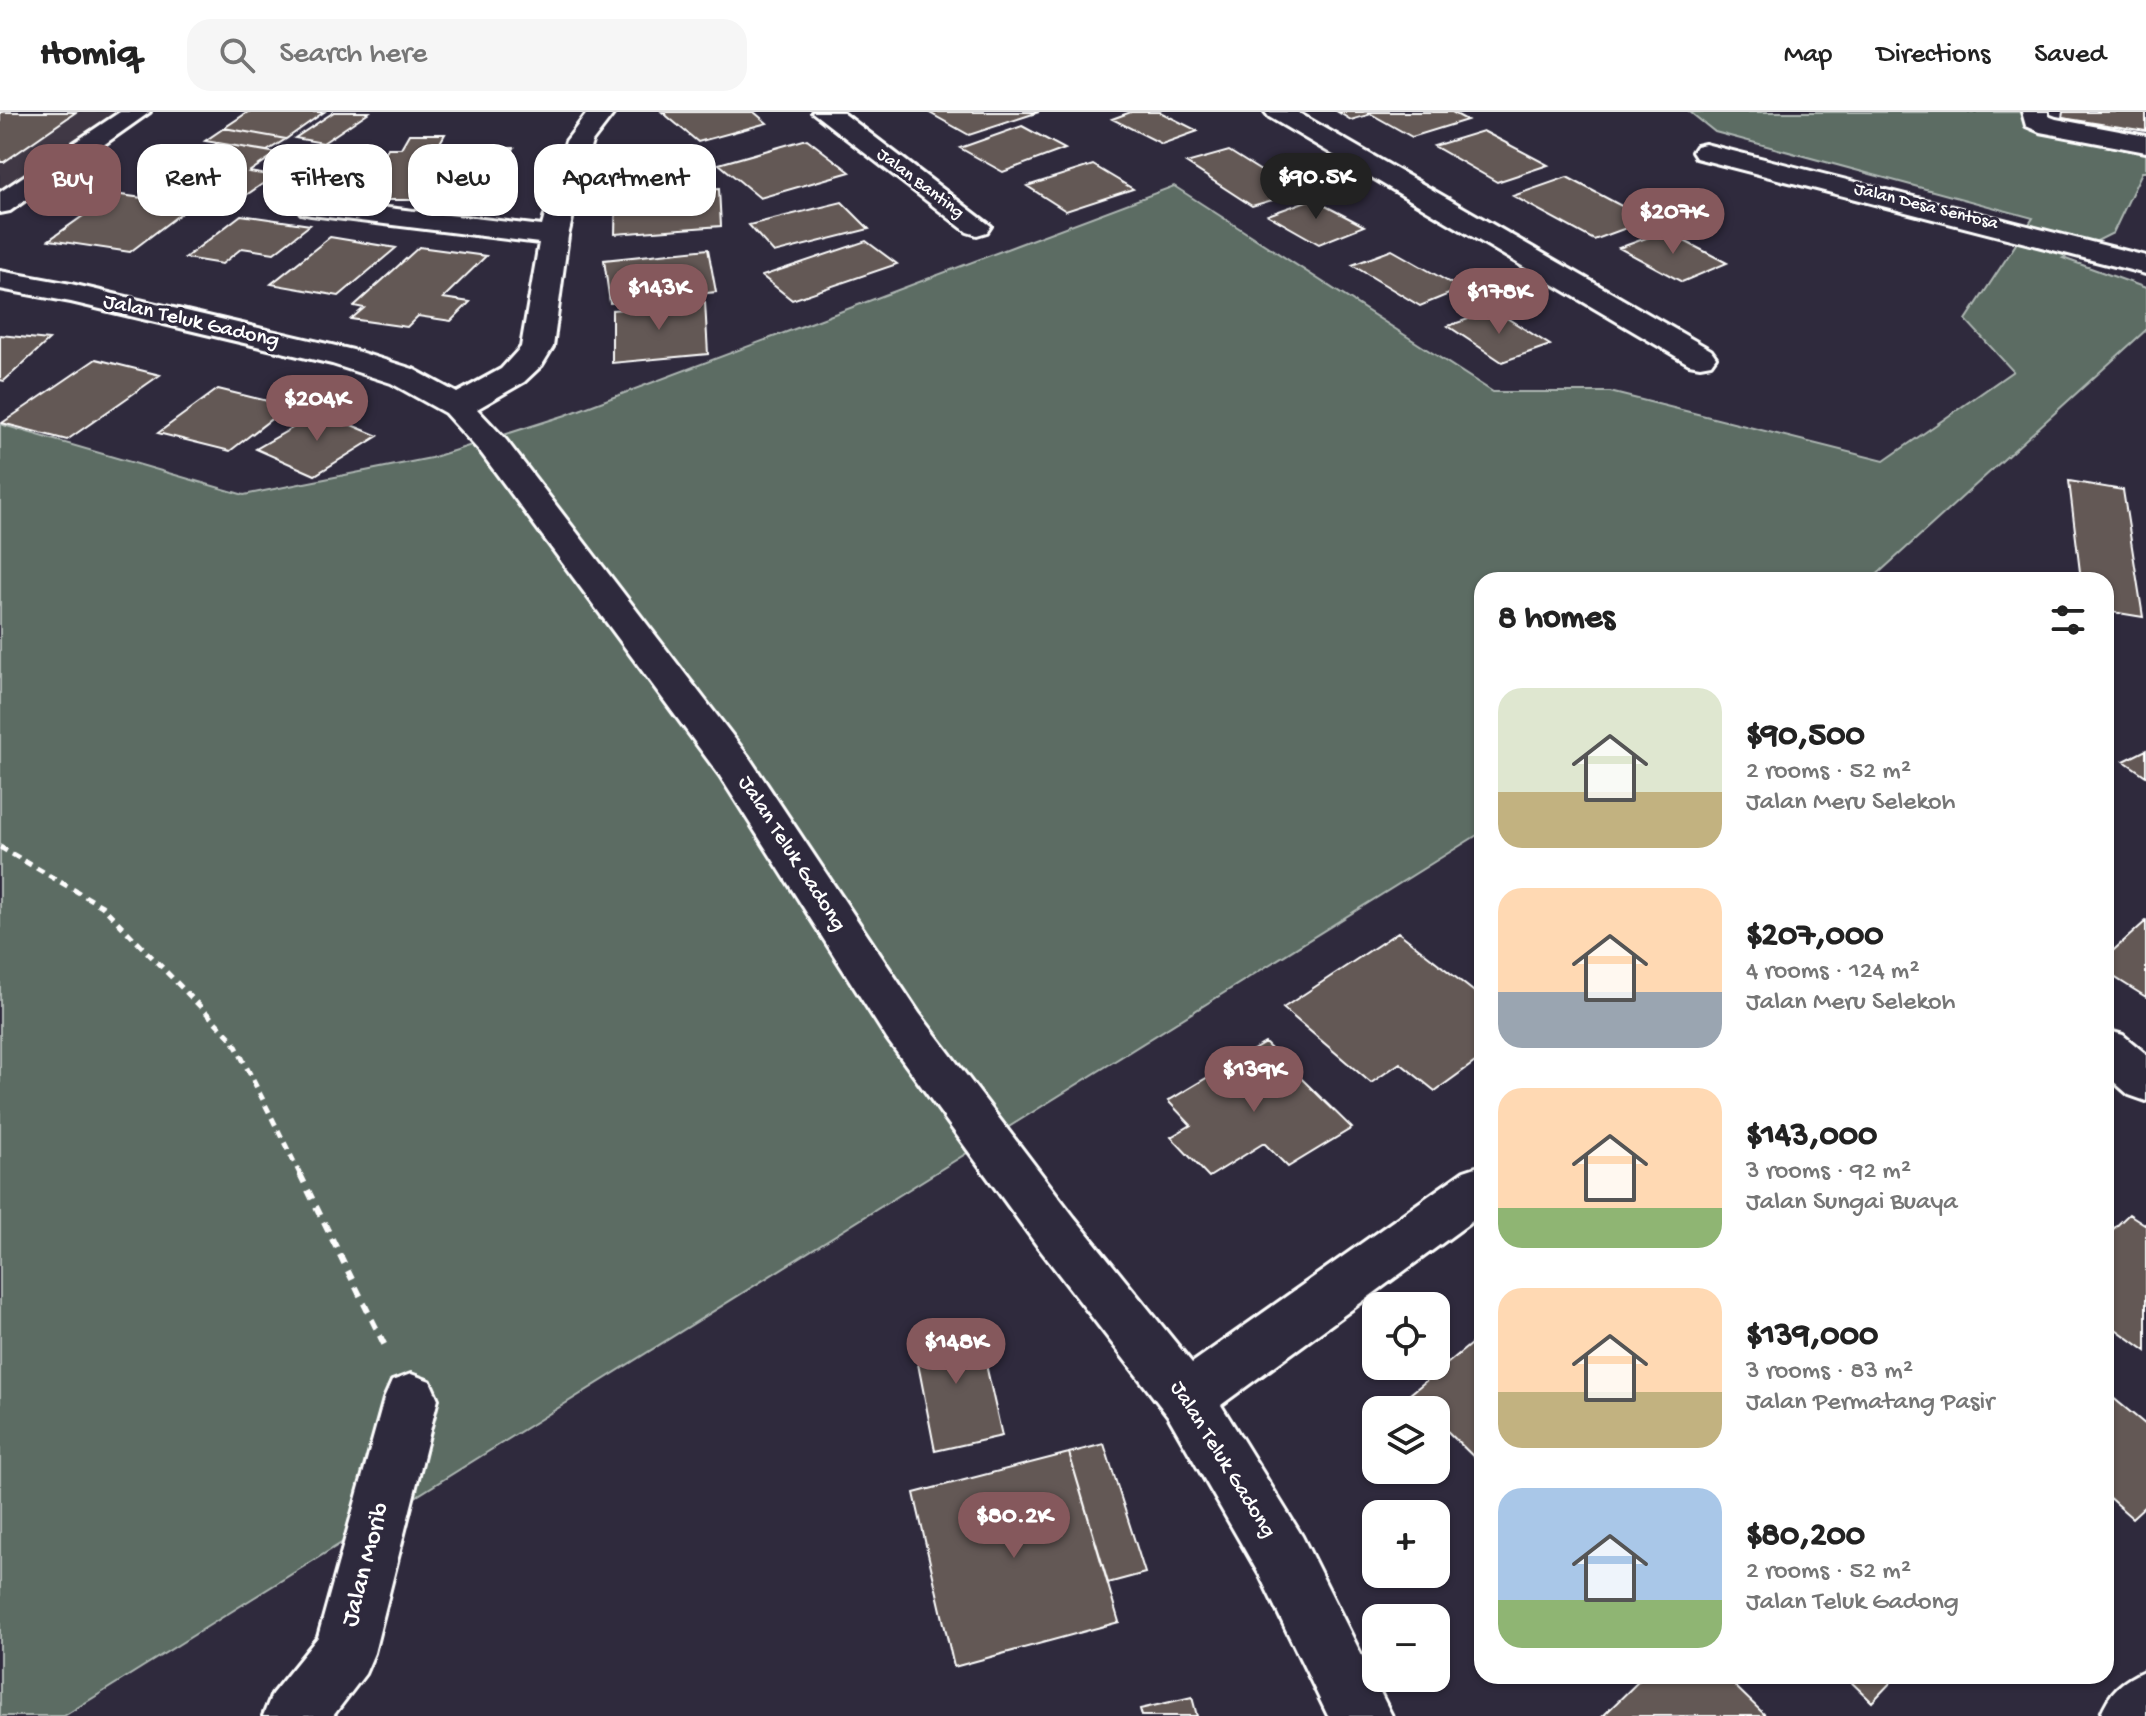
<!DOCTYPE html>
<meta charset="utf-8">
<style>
body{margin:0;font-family:"Gochi Hand",sans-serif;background:#f6f6f6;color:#222;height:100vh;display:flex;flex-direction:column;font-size:30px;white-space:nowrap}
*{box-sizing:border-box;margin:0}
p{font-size:26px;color:#767676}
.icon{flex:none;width:44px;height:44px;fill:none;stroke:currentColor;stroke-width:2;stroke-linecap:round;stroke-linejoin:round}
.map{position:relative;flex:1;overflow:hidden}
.panel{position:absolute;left:1474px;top:460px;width:640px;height:1112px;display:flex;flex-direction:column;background:#fff;border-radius:24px;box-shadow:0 2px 6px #0004}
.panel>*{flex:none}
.top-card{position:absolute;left:24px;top:32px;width:760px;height:72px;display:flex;gap:16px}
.fabs{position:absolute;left:1362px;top:1180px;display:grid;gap:16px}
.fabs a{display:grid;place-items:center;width:88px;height:88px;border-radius:16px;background:#fff;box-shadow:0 2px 6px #0004;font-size:40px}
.price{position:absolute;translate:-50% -68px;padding:0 18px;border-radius:28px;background:#85585c;color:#fff;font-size:26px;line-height:52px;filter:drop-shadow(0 2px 4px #0008)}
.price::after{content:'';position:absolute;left:50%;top:48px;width:24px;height:18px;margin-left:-12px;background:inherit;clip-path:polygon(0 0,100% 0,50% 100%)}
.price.selected{background:#222;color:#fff}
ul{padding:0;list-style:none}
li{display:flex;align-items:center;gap:24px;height:200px;padding:0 24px}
li span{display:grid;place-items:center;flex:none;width:224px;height:160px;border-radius:24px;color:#555}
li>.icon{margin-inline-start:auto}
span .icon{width:96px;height:96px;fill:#fffc;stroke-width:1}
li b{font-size:34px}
h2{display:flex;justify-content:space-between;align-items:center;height:96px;padding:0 24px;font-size:34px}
.chip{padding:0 28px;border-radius:24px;background:#fff;box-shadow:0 2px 6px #0004;font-size:28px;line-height:72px}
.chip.selected{background:#85585c;color:#fff}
header{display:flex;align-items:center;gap:48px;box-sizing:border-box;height:112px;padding:0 40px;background:#fff;border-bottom:2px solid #e0e0e0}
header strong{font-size:38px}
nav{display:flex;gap:44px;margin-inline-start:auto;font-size:28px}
.search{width:560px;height:72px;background:#f6f6f6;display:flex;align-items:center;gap:20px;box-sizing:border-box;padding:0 28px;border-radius:24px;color:#767676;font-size:30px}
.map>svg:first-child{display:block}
</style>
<header>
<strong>Homiq</strong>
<div class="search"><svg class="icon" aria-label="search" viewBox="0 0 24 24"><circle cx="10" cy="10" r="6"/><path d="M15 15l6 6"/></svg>Search here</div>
<nav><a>Map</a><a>Directions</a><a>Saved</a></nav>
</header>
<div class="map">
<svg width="2146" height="1604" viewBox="0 0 2146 1604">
<rect width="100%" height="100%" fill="#2f2a3d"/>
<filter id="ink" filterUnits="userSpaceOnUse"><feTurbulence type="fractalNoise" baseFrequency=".0125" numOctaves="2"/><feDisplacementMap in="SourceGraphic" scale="16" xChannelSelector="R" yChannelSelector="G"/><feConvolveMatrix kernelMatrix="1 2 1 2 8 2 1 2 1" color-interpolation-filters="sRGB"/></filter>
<g filter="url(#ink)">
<path fill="#3f3844" d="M0 0H130L0 105Z"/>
<path fill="#5b6c64" stroke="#adb6b2" stroke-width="2" d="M1690 0H2029L2026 4 2146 25V60H2142L2113 121 2063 146 2146 176V218L1871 468H1482V720L64 1604H0V312L244 383 431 346 566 303 1174 74 1493 280H1610L1884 349 2013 259 1966 208 2033 106 1715 20Z"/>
<path fill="#645854" stroke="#fff" stroke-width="2" d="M0 0H76L4 50H0Z
M248 0H324L286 27 224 16Z
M334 0H369L323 31 295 26Z
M662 0H754L767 11 698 30Z
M928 0H1039L969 23Z
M1131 0H1160L1198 19 1162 32 1112 7Z
M1338 0H1452L1467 8 1412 25 1371 2 1351 8Z
M2063 0H2146V19L2062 6Z
M1022 14 1065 37 1003 60 960 36Z
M224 16 286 27 267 39 205 29Z
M1483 19 1548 53 1497 70 1434 34Z
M409 22H445L437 36H514L490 88H369L377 74H366L372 63H339L350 44H383L388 36H401Z
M807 27 850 60 760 86 719 52Z
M218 31 277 41 249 60 274 64 239 88 154 72Z
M1229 39 1296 81 1252 94 1186 51Z
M1093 53 1133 77 1066 99 1027 74Z
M1567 65 1648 108 1594 128 1513 84Z
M719 77 721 114 615 122 616 84Z
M114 82 192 93 130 140 49 128Z
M1312 87 1364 114 1319 132 1268 103Z
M842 90 869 117 774 141 749 113Z
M241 103 310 113 274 141 242 136 222 152 185 146Z
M1665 119 1727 151 1682 170 1619 136Z
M330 125 396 136 339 184 271 172Z
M866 129 897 152 792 188 762 164Z
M419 135 486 144 443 186 470 190 451 209 418 204 407 215 351 207 364 196 354 194Z
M708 137 716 180 610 191 604 148Z
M1392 138 1461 177 1420 194 1352 153Z
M705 190 708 242 612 251V198Z
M1494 198 1550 233 1502 250 1448 214Z
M0 223 49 228 4 269 0 268Z
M96 247 160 263 67 328 2 311Z
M218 277 288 294 230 339 158 321Z
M320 300 378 324 315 363 256 337Z
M2069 369 2123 378 2143 505 2106 499V468H2081Z
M2146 638V664L2124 649Z
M2146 809V885L2106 860V845Z
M1398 820 1482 886V945L1435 979 1400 951 1371 971 1283 896Z
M1265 931 1352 1016 1288 1055 1264 1031 1209 1065 1171 1025 1191 1013 1168 989Z
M2129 1102 2146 1113V1239L2106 1210V1124Z
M976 1208 1002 1324 935 1339 912 1221Z
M1482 1223V1353L1436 1308V1298H1426L1410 1282Z
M2106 1280 2146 1313V1393L2132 1406 2106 1383Z
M1104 1332 1145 1461 1108 1471 1069 1341Z
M1069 1341 1119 1510 954 1555 914 1381Z
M1644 1564H1746L1736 1575 1766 1604H1603Z
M1845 1564H1897L1872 1590Z
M1192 1585 1197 1604H1142L1140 1597Z"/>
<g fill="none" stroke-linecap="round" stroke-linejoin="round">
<defs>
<path id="minor" d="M120 0H150L10 99 0 101V80Z
M588 0H615L592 30 583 60 568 124 553 235 542 253 524 270 477 297 506 328 748 644 919 901 1074 1105 1192 1251 1464 1059 1482 1053V1102L1221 1293 1302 1424 1392 1604H1328L1260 1464 1168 1304 1038 1135 887 927 720 664 482 342 445 301 391 271 332 252 71 190 0 177V159L71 172 353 238 413 257 457 281 501 257 521 235 539 131 311 103 301 101 297 95 301 89 311 87 542 114 566 29Z
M812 0H842L991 114 987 120 977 123 967 120Z
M1265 0H1297L1711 238 1716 245 1711 252 1700 254 1689 252 1269 5Z
M2022 0H2048V4L2056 7 2146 24V40L2040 20 2026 14Z
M1705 32 2146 144V162L1696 46 1692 40 1696 34Z
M2106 918 2123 923 2146 942V989L2129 983 2106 963Z
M411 1262 430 1269 438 1287 374 1541 365 1562 333 1604H263L272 1582 318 1525 384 1287 392 1269Z
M2146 1558V1604H2100C2110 1579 2121 1569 2146 1558Z"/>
</defs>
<use href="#minor" stroke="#fff" stroke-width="6"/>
<path stroke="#fff" stroke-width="5" stroke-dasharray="8 6" stroke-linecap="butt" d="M0 735 102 794 233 928 301 1064"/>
<path stroke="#fff" stroke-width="6" stroke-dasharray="10 8" stroke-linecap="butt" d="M300 1062 385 1234"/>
<use href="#minor" fill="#2f2a3d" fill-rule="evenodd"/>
</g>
</g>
<g text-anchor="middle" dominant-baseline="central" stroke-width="6" stroke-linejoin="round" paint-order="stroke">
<g font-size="18" fill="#fff" stroke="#2f2a3d">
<text transform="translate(920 72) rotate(37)">Jalan Banting</text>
<text transform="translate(1926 95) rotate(14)">Jalan Desa Sentosa</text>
</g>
<g font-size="22" fill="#fff" stroke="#2f2a3d">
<text transform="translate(191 210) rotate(13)">Jalan Teluk Gadong</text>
<text transform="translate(791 742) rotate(57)">Jalan Teluk Gadong</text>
<text transform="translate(1222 1348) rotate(58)">Jalan Teluk Gadong</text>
</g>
<g font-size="26" fill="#fff" stroke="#2f2a3d">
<text transform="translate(367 1453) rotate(-75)">Jalan Morib</text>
</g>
</g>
</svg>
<div class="fabs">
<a><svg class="icon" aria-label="locate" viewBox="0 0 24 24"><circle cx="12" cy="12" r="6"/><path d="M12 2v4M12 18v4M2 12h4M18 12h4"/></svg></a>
<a><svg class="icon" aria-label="layers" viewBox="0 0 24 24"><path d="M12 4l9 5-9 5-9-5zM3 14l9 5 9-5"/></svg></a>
<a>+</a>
<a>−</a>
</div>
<b class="price selected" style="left:1316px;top:109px">$90.5K</b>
<b class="price" style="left:1673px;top:144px">$207K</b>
<b class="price" style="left:659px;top:220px">$143K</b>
<b class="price" style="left:1499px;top:224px">$178K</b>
<b class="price" style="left:317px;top:331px">$204K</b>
<b class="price" style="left:1254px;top:1002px">$139K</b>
<b class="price" style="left:956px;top:1274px">$148K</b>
<b class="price" style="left:1014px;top:1448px">$80.2K</b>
<div class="top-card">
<a class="chip selected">Buy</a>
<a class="chip">Rent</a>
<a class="chip">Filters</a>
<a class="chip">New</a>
<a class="chip">Apartment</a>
</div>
<section class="panel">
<h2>8 homes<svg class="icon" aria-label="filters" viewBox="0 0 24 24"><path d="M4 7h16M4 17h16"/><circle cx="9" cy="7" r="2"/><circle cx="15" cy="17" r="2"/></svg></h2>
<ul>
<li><span style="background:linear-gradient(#dfe7d0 65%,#c2b280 0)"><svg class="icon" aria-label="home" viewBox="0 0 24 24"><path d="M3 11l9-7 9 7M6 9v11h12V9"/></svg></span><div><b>$90,500</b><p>2 rooms · 52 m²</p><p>Jalan Meru Selekoh</p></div></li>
<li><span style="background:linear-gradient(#ffd9b3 65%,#9aa5b1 0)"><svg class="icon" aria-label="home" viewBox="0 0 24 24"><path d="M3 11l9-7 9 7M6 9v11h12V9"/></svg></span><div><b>$207,000</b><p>4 rooms · 124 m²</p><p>Jalan Meru Selekoh</p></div></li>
<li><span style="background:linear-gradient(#ffd9b3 75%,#8fb573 0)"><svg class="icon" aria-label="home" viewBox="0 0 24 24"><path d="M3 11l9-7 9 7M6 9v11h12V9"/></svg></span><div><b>$143,000</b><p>3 rooms · 92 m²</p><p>Jalan Sungai Buaya</p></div></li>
<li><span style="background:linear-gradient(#ffd9b3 65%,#c2b280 0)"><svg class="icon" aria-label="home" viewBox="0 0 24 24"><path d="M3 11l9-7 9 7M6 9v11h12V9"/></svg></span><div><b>$139,000</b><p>3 rooms · 83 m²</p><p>Jalan Permatang Pasir</p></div></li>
<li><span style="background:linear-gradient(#a9c7e8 70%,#8fb573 0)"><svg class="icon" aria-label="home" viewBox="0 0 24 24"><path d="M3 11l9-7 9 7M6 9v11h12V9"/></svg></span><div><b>$80,200</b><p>2 rooms · 52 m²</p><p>Jalan Teluk Gadong</p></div></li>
</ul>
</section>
</div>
